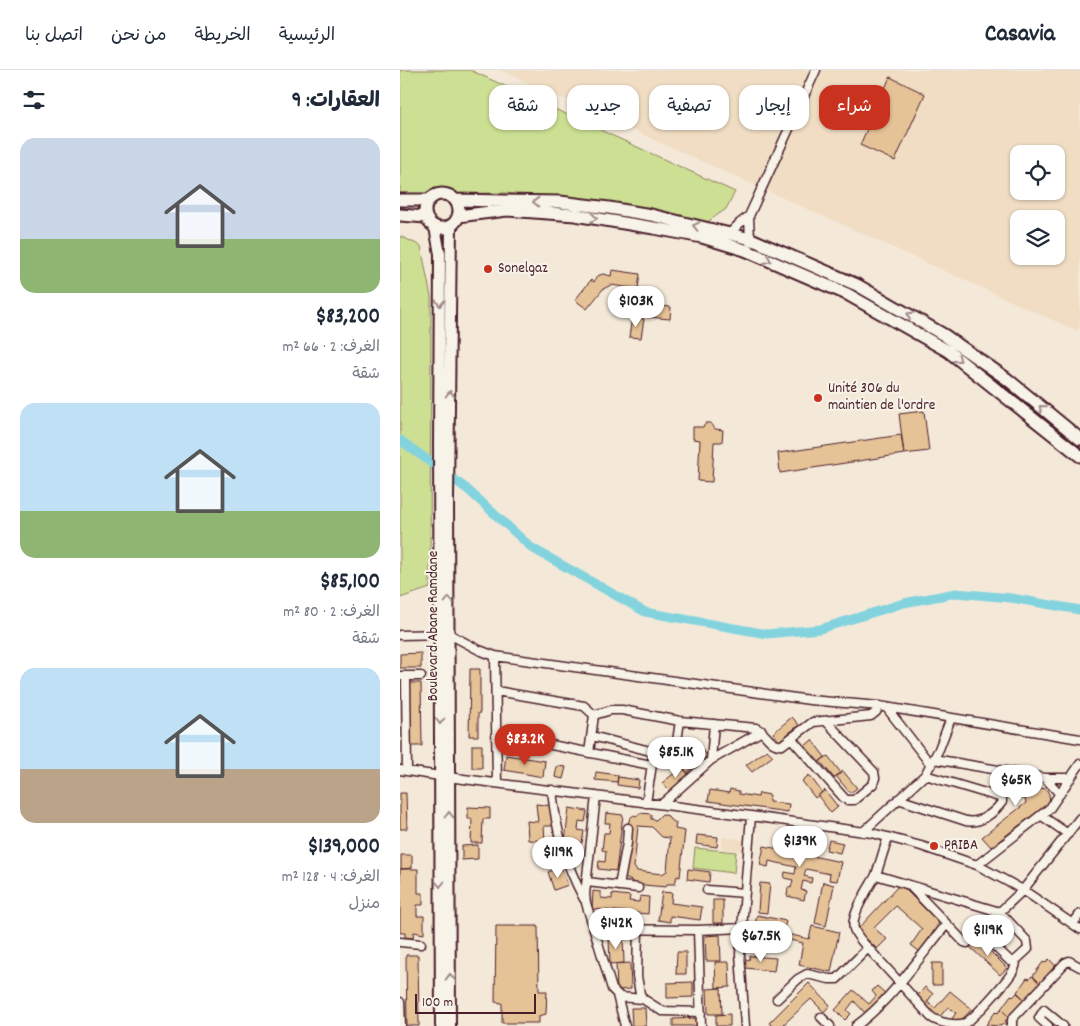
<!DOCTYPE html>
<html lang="ar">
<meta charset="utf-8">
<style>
body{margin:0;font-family:Dekko,"Playpen Sans Arabic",sans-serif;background:#f2f2f3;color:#1f2937;direction:rtl;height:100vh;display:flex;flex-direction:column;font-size:19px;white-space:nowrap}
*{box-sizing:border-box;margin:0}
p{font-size:16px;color:#747a83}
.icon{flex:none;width:28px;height:28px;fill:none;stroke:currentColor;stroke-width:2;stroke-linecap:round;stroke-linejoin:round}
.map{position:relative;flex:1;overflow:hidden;direction:ltr}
.sheet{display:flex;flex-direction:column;background:#fff;width:400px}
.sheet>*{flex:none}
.banner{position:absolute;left:15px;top:15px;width:475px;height:45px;direction:rtl;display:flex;gap:10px}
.controls{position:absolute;left:610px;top:75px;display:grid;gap:10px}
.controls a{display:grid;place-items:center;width:55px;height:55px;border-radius:10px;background:#fff;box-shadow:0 1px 4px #0004;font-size:25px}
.scale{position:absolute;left:15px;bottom:12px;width:121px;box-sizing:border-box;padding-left:5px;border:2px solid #4a1f2b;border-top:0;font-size:14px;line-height:18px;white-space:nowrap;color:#4a1f2b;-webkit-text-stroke:4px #f7f3e8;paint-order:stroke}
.price{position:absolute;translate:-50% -42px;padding:0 11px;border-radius:18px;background:#fff;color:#222;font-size:16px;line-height:32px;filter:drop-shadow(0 1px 2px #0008)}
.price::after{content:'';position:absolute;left:50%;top:30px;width:15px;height:11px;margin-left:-8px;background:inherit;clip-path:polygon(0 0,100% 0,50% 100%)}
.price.active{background:#c8321e;color:#fff}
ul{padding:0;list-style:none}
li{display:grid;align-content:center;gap:10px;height:265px;padding:0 20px}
li span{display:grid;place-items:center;height:155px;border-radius:15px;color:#555}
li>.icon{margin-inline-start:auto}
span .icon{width:90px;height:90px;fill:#fffc;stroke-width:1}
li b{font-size:21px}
h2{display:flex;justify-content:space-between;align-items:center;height:60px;padding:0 20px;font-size:21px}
.pill{padding:0 18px;border-radius:15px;background:#fff;box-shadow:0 1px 4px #0004;font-size:18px;line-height:45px}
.pill.active{background:#c8321e;color:#fff}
header{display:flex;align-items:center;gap:30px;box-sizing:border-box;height:70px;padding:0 25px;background:#fff;border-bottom:1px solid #e0e1e3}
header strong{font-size:24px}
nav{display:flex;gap:28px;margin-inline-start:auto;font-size:18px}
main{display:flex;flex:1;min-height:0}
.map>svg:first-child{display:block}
</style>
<header>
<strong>Casavia</strong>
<nav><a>الرئيسية</a><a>الخريطة</a><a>من نحن</a><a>اتصل بنا</a></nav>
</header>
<main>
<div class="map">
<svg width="680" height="956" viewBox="0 0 680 956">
<rect width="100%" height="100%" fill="#f4e9d8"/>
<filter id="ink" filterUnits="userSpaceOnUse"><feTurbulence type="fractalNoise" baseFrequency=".02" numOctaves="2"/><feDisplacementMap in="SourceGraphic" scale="10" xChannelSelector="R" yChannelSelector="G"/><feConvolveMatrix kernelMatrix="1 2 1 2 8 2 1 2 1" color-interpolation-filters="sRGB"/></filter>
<g filter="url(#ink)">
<path fill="#f0ddc4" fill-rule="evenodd" d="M100 0H680V257L677 261ZM619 84H656V121H619ZM619 149H656V186H619Z
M323 767 345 770 343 781 321 779Z"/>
<path fill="#ccdf93" stroke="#8b7f5f" d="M0 0H70L335 122 326 139 306 153 106 123 0 124Z
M0 166 21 176 31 227 30 518 0 528Z
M295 778 336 782 334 803 293 798Z"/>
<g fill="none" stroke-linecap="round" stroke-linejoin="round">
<path stroke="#83d3df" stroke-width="9" d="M0 370 67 419 132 478 245 542 367 564 420 559 504 533 556 523 611 528 680 540"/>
</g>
<path fill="#e6c297" stroke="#4a1f2b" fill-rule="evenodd" d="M490 7 525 24 495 91 460 75Z
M212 200 240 204 238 219 211 215 203 219 187 239 175 230 191 210 194 212 197 206 203 204 211 206Z
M250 235 271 237 270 249 248 247Z
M232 247 244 249 241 268 229 267Z
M524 341 529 381 504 384 499 344Z
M306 353H311L315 359 323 360 322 372H314L312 412 298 411 300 370 293 369V357H303Z
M501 365 504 384 380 403 378 383Z
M21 583V598H0V584Z
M70 599H80V643H78V666H69Z
M9 613H21L22 676H9Z
M392 647 399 655 379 671 373 663Z
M412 670 425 687 418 693 405 676Z
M72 675H82V698H72Z
M301 678 307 686 287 703 281 694Z
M367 680 373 686 352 702 346 695Z
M106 685 145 691 143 707 104 700Z
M428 686 441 703 434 708 420 691Z
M157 696 166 697 163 709 155 707Z
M282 697 289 705 269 721 262 713Z
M443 701 457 718 450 723 436 706Z
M196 702 218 705 217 712 195 710Z
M409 705 422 722 415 728 402 711Z
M218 707 239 710 238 718 217 715Z
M591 709 646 719 649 724 650 732 591 777 582 767 626 733 625 729 588 722Z
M330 719 339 721V724L358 727 359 723 370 725 369 732 389 734 388 742 308 731 310 720 329 723Z
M425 720 438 737 431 743 418 726Z
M0 723H6L7 759H0Z
M136 734 153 736V756H144L145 771 128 770 127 751 138 752Z
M68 737 90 738V749H83L82 773H71L72 749H68Z
M169 738 187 741 185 752 179 751 178 760 184 761 182 773 165 771Z
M206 743 223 745 216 801 198 799 199 791 205 792 206 781 202 780 204 763H209L210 753H205Z
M240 743 251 744V749L256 750 262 744 268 746 269 749 276 753 275 759 285 761 280 807 277 806 275 814H267L266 817 232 814V811L224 808 220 799 226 754H228L230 748 234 745 236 746ZM238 756 252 757 262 767 270 768 267 801 262 804 237 801 234 797Z
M297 765 318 767 317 777 296 774Z
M429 770 443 773 440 783 426 780Z
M78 775V789L62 790V776Z
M364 776 441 792 437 811 429 810 430 804 406 799 404 806 412 808 411 813 403 811 401 820 406 821 404 830 387 826 388 817 391 818 393 810 384 808 385 802 395 804 396 797 369 791 368 797 360 795Z
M1 785H12V798L1 799Z
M161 797 168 815 154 820 148 802Z
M0 799H18V823H23V835H17V846H24V864L14 862 13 868 5 867V863H0Z
M288 799 310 802 309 812 287 809Z
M423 812 434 815 426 856 415 853Z
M360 813 370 814 367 843 358 842Z
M500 814 539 853 520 882 511 875 522 859 496 836 474 858 487 869 477 879 457 860Z
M193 821 201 822V828L212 829V824L230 826 229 831 239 832 240 826 249 827 248 844 192 839Z
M262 822 272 823 271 833 302 837 300 850 270 846V852L258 850Z
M313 830H323V853H313Z
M357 845 386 851 383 863 409 869 412 856 439 862 431 902 399 895 403 873 381 868 379 880 351 874Z
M96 856H138L139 921H147L146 944 139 946V953H102V933L95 932Z
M320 865 321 891H306L305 866Z
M223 867 224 893 210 894 209 868Z
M578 869 607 898 600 905 570 877Z
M277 882H286V904H276Z
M6 885H18L19 956H7Z
M350 886 376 888 374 901 345 898 346 889 349 890Z
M649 889 657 897 641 914 633 906 643 892 645 893Z
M315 892H329L330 917 316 918Z
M230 893 231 919 217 920 216 894Z
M532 893H542V915H532Z
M632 906 640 913 636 917 638 919 635 921 634 920 631 923 633 924 630 927 629 925 625 930 617 922 627 908 629 909Z
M293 912V927L267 928V913Z
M409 913 430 935 424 942 411 929 384 954 386 956H372L369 953Z
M477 916 486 924 466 944 454 931 447 940 451 944 445 950 435 940 453 920 469 934 476 926 472 921Z
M525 917 533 924 527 932 535 938 550 921 572 939 559 953 551 950 556 943 548 937 538 949 516 928Z
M321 918 322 944H308L307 919Z
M617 923 625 930 620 934 622 936 615 940 617 942 614 944 613 943 609 947 601 939 611 925 613 927Z
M231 938H245L246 956H232Z
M601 939 609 947 605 951 607 953 606 955 603 953 601 956 586 955 596 941 598 943Z
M330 944V956H316V945Z
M299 948V956H273V949Z"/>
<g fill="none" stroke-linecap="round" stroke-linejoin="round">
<defs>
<path id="minor" d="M349 146 416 0
M327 166 340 153 349 146 350 172
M0 565 49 564 79 580 95 586 410 630 479 636 680 669
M95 586 97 713
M0 606H21
M6 606 7 701
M96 621 184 636 194 645 189 683
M486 637 531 695
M194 645 211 640H222L280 651 356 658C366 662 370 677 382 675L413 652 471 646 476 642 479 636
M96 664 251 695
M192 666 254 682 269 683 276 678 280 651
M391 668 444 728 447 730H454L473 714 475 708 474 702 426 651
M534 689 645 708H671
M311 690 314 654
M0 700 40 706 351 746 472 763 521 776 577 795 623 820 680 859
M645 708 660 724
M152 720C156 761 165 793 184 829
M196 726 185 824 186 833 212 919 220 927 243 929
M498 729 566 751C580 754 594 743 602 732V729L599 727 525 705
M246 733 254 682
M262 734 311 690 362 661
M642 746 668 764
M463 762 525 705 539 679 551 648
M488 767 476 805 600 842 627 871 628 879 615 891H610L580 862
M577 795 650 738 680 694
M187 812 238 818
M219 816 227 773 228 758
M512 818 564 872 567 873 623 820 680 748
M307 820 345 823
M673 854 680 844
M238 858 237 906 240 924 243 929 262 941 301 942
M194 859 298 860 343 858
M298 860 301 956
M0 872 21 874
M468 878C463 873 457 867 454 859 450 845 469 818 476 805
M217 925 225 956
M377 929 398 909 407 904 429 909H437L468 878 531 947C539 953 556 956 565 953 573 950 608 910 613 901 615 898 616 894 616 890
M0 932 1 956
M421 947 430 956
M345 956 340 884 351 746
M456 956C492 929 518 889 546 855
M612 956V950L614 947 665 893 669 891 680 897
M648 956 639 948 644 940 663 956"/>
<path id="major" d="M35 157 40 184 39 374 41 956
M50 956 48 428 51 155"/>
<path id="highway" d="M25 141a17 17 0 1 1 34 0a17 17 0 1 1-34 0Z
M0 130H28
M55 130 160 132 209 138 251 145 351 169 457 215 544 265 607 309 680 369
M0 145 26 147
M58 146 107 140 175 145 254 158 302 167 345 180 447 224 548 281 680 386"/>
</defs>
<use href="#minor" stroke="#4a1f2b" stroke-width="11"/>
<use href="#major" stroke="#4a1f2b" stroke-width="14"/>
<use href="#highway" stroke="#4a1f2b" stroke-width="15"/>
<use href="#minor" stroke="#f7f3e8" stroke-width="8"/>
<use href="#major" stroke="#f7f3e8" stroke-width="10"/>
<use href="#highway" stroke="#f7f3e8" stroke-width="11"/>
</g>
<defs><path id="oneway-chevron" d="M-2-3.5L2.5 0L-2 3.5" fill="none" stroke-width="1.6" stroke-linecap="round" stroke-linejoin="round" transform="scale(1.25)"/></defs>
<g stroke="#a0898a">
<use href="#oneway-chevron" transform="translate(136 132) rotate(-179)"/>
<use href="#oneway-chevron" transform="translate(194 148) rotate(8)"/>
<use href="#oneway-chevron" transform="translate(296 156) rotate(-167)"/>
<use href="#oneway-chevron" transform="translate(368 190) rotate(23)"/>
<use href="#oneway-chevron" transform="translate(40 233) rotate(91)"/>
<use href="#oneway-chevron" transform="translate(510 245) rotate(-149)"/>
<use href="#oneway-chevron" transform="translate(558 289) rotate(37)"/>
<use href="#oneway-chevron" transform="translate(50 324) rotate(-90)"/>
<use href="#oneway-chevron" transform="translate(642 338) rotate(-140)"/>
<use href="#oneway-chevron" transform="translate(49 530) rotate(-90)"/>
<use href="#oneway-chevron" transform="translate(40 651) rotate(90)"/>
<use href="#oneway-chevron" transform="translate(49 745) rotate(-90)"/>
<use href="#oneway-chevron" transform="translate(40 814) rotate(90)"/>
<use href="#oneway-chevron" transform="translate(50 907) rotate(-91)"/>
</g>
</g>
<g fill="#c8321e" stroke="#f7f3e8" stroke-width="2">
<circle cx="88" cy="199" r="5"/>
<circle cx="418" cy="328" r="5"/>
<circle cx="534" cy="776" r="5"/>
</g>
<g text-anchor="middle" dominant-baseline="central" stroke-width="4" stroke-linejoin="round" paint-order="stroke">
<g font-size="15" fill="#4a1f2b" stroke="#f7f3e8" text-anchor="start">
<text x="98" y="199">Sonelgaz</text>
<text x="428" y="319">Unité 306 du<tspan x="428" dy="17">maintien de l'ordre</tspan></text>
<text x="544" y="776">PRIBA</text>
</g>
<g font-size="15" fill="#4a1f2b" stroke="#f7f3e8">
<text transform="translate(34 556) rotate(-90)">Boulevard Abane Ramdane</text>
</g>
</g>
</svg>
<div class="controls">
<a><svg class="icon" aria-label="locate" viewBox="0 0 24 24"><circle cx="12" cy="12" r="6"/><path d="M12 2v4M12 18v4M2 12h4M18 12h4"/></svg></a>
<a><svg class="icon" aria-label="layers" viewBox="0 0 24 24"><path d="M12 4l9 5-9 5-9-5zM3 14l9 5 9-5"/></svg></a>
</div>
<div class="scale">100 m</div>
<b class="price" style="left:236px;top:258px">$103K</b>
<b class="price active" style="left:125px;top:696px">$83.2K</b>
<b class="price" style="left:276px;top:709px">$85.1K</b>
<b class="price" style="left:616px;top:737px">$65K</b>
<b class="price" style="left:400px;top:798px">$139K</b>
<b class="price" style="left:158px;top:809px">$119K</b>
<b class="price" style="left:216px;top:880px">$142K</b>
<b class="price" style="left:588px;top:887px">$119K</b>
<b class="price" style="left:361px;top:893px">$67.5K</b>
<div class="banner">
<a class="pill active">شراء</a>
<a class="pill">إيجار</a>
<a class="pill">تصفية</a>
<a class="pill">جديد</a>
<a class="pill">شقة</a>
</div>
</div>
<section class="sheet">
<h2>العقارات: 9<svg class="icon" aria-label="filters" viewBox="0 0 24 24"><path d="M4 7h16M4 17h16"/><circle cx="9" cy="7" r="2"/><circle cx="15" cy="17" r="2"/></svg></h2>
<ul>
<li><span style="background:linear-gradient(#c9d6e8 65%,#8fb573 0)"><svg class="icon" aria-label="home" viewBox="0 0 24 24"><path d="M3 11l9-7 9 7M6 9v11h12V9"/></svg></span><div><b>$83,200</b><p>الغرف: 2 · 66 m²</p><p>شقة</p></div></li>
<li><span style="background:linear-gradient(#bfe0f5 70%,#8fb573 0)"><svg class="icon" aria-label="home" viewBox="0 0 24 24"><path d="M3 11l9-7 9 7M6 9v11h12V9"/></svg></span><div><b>$85,100</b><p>الغرف: 2 · 80 m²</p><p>شقة</p></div></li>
<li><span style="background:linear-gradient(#bfe0f5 65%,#b9a48a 0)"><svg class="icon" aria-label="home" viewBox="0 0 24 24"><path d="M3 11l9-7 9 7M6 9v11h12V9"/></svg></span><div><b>$139,000</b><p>الغرف: 4 · 128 m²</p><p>منزل</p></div></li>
</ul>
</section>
</main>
